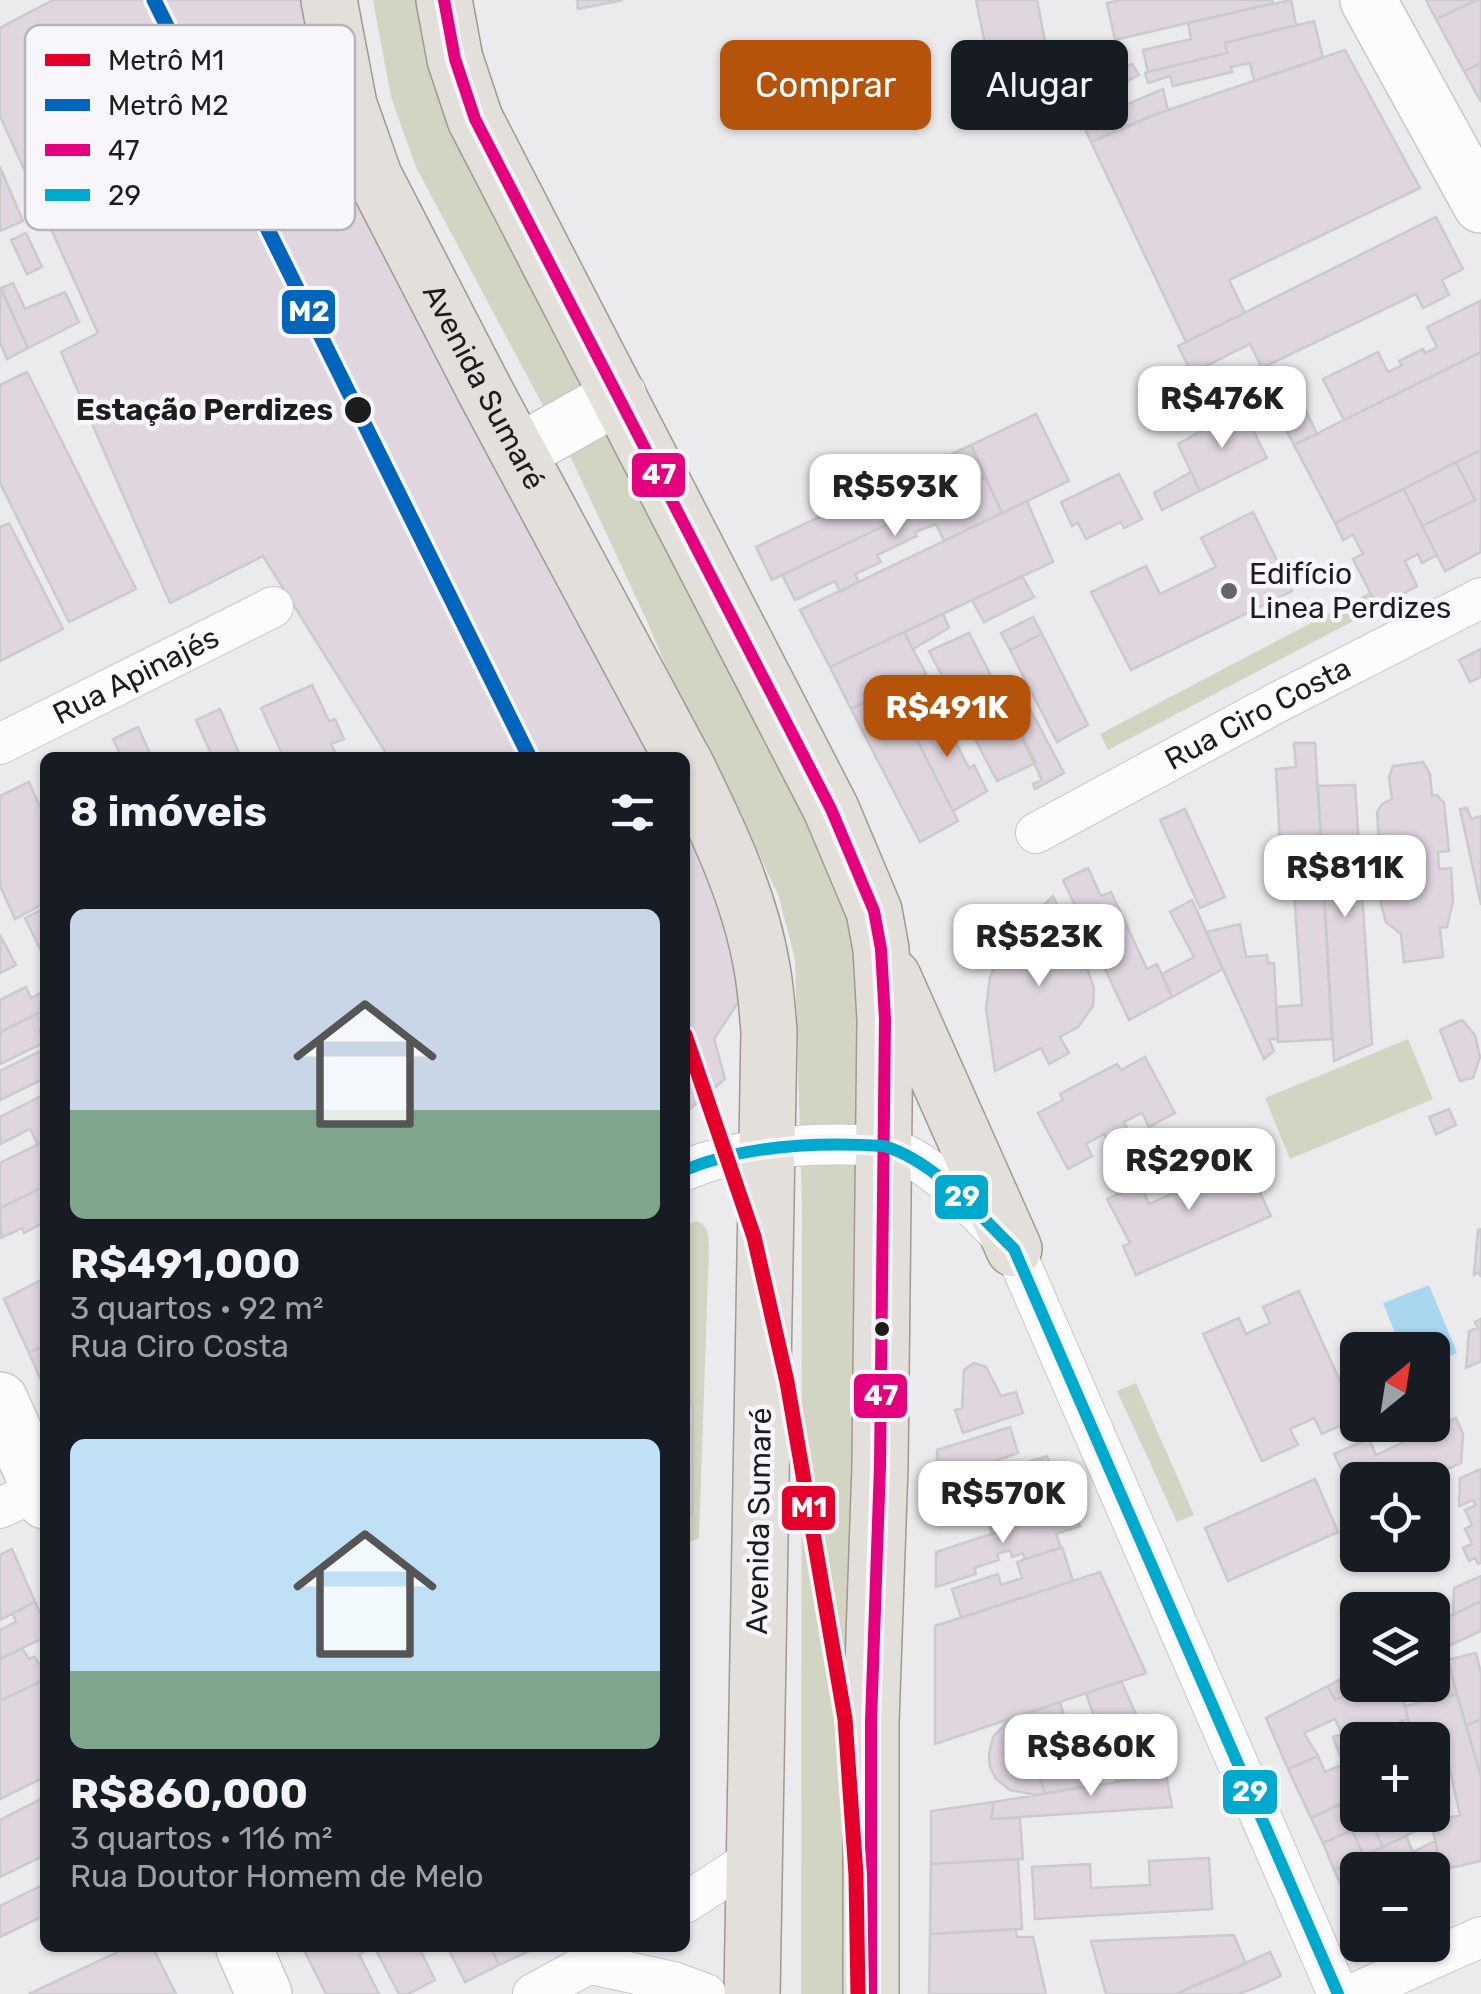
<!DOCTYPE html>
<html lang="pt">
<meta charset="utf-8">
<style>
body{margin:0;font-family:Rubik,sans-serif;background:#20242c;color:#f1f3f6;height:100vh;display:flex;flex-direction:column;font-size:38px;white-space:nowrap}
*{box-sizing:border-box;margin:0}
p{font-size:32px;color:#9ea1a6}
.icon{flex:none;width:55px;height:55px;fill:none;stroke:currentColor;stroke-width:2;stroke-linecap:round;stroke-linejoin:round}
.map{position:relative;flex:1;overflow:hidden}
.panel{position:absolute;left:40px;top:752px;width:650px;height:1200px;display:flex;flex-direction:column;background:#171b24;border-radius:15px;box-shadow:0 2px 8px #0004}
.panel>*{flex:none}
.top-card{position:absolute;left:720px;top:40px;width:610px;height:90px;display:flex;gap:20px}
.needle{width:65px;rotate:30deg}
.controls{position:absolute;left:1340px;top:1332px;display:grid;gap:20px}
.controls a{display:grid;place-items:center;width:110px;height:110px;border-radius:15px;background:#171b24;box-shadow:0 2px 8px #0004;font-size:50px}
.price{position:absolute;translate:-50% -85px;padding:0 22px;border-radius:20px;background:#fff;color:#222;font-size:32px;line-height:65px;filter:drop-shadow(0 2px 5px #0008)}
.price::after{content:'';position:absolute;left:50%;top:60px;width:30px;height:22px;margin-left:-15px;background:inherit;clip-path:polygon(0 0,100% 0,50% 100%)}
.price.selected{background:#b45309;color:#fff}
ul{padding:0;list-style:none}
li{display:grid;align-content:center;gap:20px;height:530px;padding:0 30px}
li span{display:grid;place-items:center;height:310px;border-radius:15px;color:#555}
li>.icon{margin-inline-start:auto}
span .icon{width:180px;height:180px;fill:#fffc;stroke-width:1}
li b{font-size:42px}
h2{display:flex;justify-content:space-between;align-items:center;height:120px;padding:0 30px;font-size:42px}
.tag{padding:0 35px;border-radius:15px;background:#171b24;box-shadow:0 2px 8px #0004;font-size:35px;line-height:90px}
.tag.selected{background:#b45309;color:#fff}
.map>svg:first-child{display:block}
</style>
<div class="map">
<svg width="1481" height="1994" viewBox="0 0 1481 1994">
<rect width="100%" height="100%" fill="#ebeaec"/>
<path fill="#d2d5c1" d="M373 0H425L855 898 864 1211 850 1994H801L802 1203 795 959 779 897 747 828 691 726 647 621 574 464 416 167 391 97Z
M1370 592 1378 608 1108 750 1100 734Z
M1408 1039 1433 1099 1290 1159 1265 1098Z
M697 1221C709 1226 708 1235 709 1246L699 1538 690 1542 693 1409 685 1391V1226Z
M1136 1383 1194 1515 1177 1522 1117 1391Z"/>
<path fill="#a8d8f0" d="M1429 1285 1457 1353 1433 1363 1432 1350H1402L1383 1303Z"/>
<path fill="#e0d6e0" stroke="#cbcacc" stroke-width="2.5" d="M53 0H311L665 758H389L263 556 170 603 61 352 98 333 0 116V28Z
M577 0H623L578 9Z
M976 0H1037L1048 57 990 68Z
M1121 0H1272L1273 3 1115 40 1107 3Z
M1291 0 1296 25 1225 43 1227 53 1148 72 1143 50 1191 39 1188 23Z
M1426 0H1477L1436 19Z
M1477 0H1481V63L1464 71 1436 19Z
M1314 21 1323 58 1254 81 1250 63 1231 67 1232 72 1173 86 1170 76 1148 83 1145 73 1148 72 1227 53 1225 43Z
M1345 50 1420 188 1229 280 1245 313 1186 342 1091 142 1153 115Z
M1481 63V102L1464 71Z
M1132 64 1139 75 1119 85 1113 71Z
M1163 89 1168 110 1091 142 1079 116 1092 110 1095 118Z
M0 167 23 221 0 231Z
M1436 217 1463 269 1442 280 1449 295 1423 308 1416 294 1262 368 1250 344 1192 373 1178 346Z
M26 233 42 267 27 274 11 240Z
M13 283 25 309 65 292 79 322 28 348 1 288Z
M0 287 28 348 7 359 0 343Z
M1480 301 1481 352 1344 420 1323 379 1378 352 1388 372 1402 365 1399 361 1423 349 1425 353 1437 347 1427 327Z
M1481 352V450L1335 523 1294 445Z
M27 372 136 589 69 622 0 483V385Z
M1297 392 1317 434 1294 445 1273 404Z
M1244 412 1267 458 1200 491 1178 444 1221 420 1223 422Z
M1036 414 1069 481 1002 513 971 445Z
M971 445 985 477 772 580 756 547Z
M1481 450V552L1445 571 1422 526 1475 500 1456 462Z
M1456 462 1475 500 1422 526 1404 489Z
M1191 472 1200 491 1162 510 1154 493Z
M1119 474 1142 519 1124 528 1121 522 1086 539 1078 523 1072 526 1061 502Z
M985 477 1002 513 944 541 936 524 915 532 917 536 877 555 881 562 855 574 859 582 840 592 835 581 795 600 782 575Z
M1404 489 1437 555 1422 563 1418 554 1405 561 1417 586 1378 608 1353 559 1363 554 1353 535 1343 540 1335 523Z
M1027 501 1053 562 830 667 800 610Z
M1253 512 1292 591 1131 670 1091 592 1146 566 1160 594 1216 567 1201 538Z
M9 523 63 629 0 661V527Z
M1022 576 1034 597 984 622 972 600Z
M943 614 949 628 913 649 904 632Z
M1033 617 1042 634 1010 650 1001 633Z
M904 632 926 674 851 709 830 667Z
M969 633 1036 763 997 781 929 651Z
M1042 634 1088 725 1057 742 1010 650Z
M1481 649V677L1470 682 1459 660Z
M926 674 937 694 902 710 892 690Z
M312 685 329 721 335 719 344 739 331 744 338 758H284L261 708Z
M892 690 958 821 920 842 851 709Z
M1029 707 1064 773 1035 789 1033 784 1042 780 1011 715Z
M938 708 969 768 974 765 987 791 953 811 908 723Z
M220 709 241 758H213L196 720Z
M138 727 152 758H122L113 739Z
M1294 743H1315L1323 878 1282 880 1276 769 1296 767Z
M1423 762 1430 774 1432 796 1437 795 1444 803 1449 851 1438 852 1439 869 1451 868 1453 901 1447 927 1440 928 1443 957 1404 962 1401 934 1386 922 1381 904V895H1393L1389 845H1379L1377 812 1382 804 1392 799 1389 777 1393 766Z
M29 782 45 818V903L15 919 0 886V796Z
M1355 785 1372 1044 1334 1061 1318 786Z
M685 798 726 878 739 1001 714 1039 725 1079 685 1113Z
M1467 808 1471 819 1481 816V905L1460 809Z
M1185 809 1225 897 1200 908 1160 820Z
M1088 868 1101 896 1111 892 1147 969 1157 964 1172 997 1129 1020 1063 880Z
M1323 878 1332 1039 1278 1042 1276 1007 1302 1005 1293 879Z
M1053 896 1076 943 1089 935 1100 957 1086 964 1094 989 1093 1006 1078 1027 1060 1037 1069 1053 1049 1064 1041 1048 995 1071 986 1009 990 977 1008 941Z
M1192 900 1223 969 1172 997 1162 974 1194 957 1170 912Z
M45 908V959L25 918Z
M1240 924 1246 957 1267 955 1268 963H1274L1278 1039H1269L1274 1051 1264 1059 1206 932Z
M0 935 16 965 0 973Z
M26 987 31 998 45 991V1010L0 1032V1000Z
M45 1010V1029L40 1031 45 1042 0 1064V1032Z
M1462 1020 1475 1035 1480 1057 1473 1078 1460 1081 1440 1030Z
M45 1049V1078L0 1100V1071Z
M1145 1057 1175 1113 1149 1127 1142 1113 1124 1122 1130 1135 1127 1140 1115 1146 1109 1143 1104 1134 1086 1144 1092 1156 1068 1169 1038 1113 1063 1100 1060 1094 1117 1064 1121 1070Z
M45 1094V1141L38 1145 30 1129 0 1144V1117Z
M1449 1109 1456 1125 1436 1134 1429 1117Z
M45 1141V1186L0 1208V1163Z
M1236 1144 1252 1190 1258 1188 1271 1216 1136 1275 1123 1246 1130 1243 1107 1199 1141 1184 1149 1204 1210 1177 1202 1158Z
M45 1186V1222L24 1233 22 1228 1 1238 0 1208Z
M1481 1229V1277L1479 1272 1474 1275 1478 1230Z
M45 1278V1345L29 1353 4 1299Z
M1299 1291 1357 1418 1322 1434 1314 1418 1290 1429 1298 1445 1262 1461 1203 1334 1239 1318 1246 1334 1270 1323 1263 1307Z
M1481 1319V1361L1466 1368 1469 1331 1478 1328 1475 1322Z
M45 1345V1389L29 1353Z
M974 1363 986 1367 1001 1396 1016 1392 1023 1413 963 1433 955 1410 962 1408 964 1370Z
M685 1391 693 1408 692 1514 685 1518Z
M1456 1418 1463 1434 1461 1463 1424 1480H1358V1504L1334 1454 1369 1439 1376 1455Z
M1010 1427 1018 1453 995 1461 999 1471 937 1491V1450Z
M1047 1456 1071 1508 992 1534 974 1479Z
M1481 1469V1563L1478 1564 1475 1558 1469 1561 1463 1548 1472 1544 1465 1529 1472 1525 1465 1510 1476 1505 1473 1500 1459 1506 1460 1478Z
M1315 1479 1338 1532 1228 1581 1205 1528Z
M1071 1508 1080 1526 1056 1534 1061 1548 1025 1559 1023 1553 1012 1557 1010 1550 997 1554 999 1560 974 1568 976 1574 936 1587V1552Z
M1062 1547 1073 1581 961 1618 952 1589 998 1574 1001 1585 1022 1578 1017 1562Z
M12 1549 35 1602 0 1620V1555Z
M1100 1572 1146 1673 935 1744V1626Z
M1481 1576V1601L1453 1615 1454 1588Z
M1481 1601V1631L1444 1648 1438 1622Z
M35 1602 45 1623V1637L0 1659V1630L16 1622 13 1614Z
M1438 1622 1457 1694 1426 1700 1422 1685H1432V1624Z
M22 1648 29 1659 34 1657 41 1666 45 1679 0 1701V1659Z
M1476 1653 1481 1673V1719L1466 1726 1447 1660Z
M45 1679V1777L0 1799V1701Z
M1339 1680 1346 1695 1335 1700 1328 1686Z
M1121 1681 1163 1774 1117 1782 1111 1763 1082 1772 1087 1786 1045 1793 1020 1716 1060 1702 1068 1729 1095 1720 1086 1693Z
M1367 1685H1400L1408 1719 1337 1748 1333 1737 1342 1734 1335 1719 1304 1733 1318 1756 1288 1769 1266 1718 1328 1686 1335 1700Z
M1457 1694 1481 1776V1861L1442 1870 1431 1822 1460 1815 1445 1748 1432 1751V1740H1413L1405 1706Z
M1020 1716 1045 1793 1036 1795 1010 1790 996 1779 990 1767 989 1754 993 1737 1011 1718Z
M1481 1719V1776L1466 1726Z
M1358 1740V1796L1311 1818 1288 1769 1318 1756 1325 1772 1344 1764 1337 1748Z
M1166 1774 1172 1807 991 1819 994 1802Z
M45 1797V1855L0 1877V1820Z
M994 1802 991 1819 1020 1818 1023 1859 931 1864V1811Z
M1340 1804 1352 1830 1323 1843 1311 1818Z
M1387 1815H1406L1414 1832 1383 1847 1371 1822Z
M1371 1822 1383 1847 1364 1856 1352 1830Z
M1352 1830 1364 1856 1334 1870 1323 1843Z
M1406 1836 1413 1852 1435 1841 1448 1897 1432 1904V1870H1358V1920L1334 1870Z
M1209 1858 1212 1909 1035 1919 1032 1867 1090 1864 1091 1888 1150 1885 1149 1861Z
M1018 1859 1022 1929 930 1934 931 1864Z
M45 1884V1915L0 1937V1906Z
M1015 1929 1017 1937H1033L1046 1994H929L930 1934Z
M1234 1935 1246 1964 1176 1994H1106L1091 1941Z
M126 1948H153L176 1994H29Z
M303 1948H372L359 1954 379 1994H326Z
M375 1948H419L435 1980 408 1994H399Z
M448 1948H491L499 1965 465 1982Z
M491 1948H525L527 1952 499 1965Z
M1270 1952 1281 1976 1255 1988 1238 1994H1176Z"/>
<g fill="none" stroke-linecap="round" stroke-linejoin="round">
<defs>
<g id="street">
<path id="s1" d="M0 744 273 607"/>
<path id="s2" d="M1036 833 1278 702 1481 598"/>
<path d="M685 1170C745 1145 820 1142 884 1146 936 1162 976 1212 1014 1249L1338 1994"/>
<path d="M0 1508 45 1487"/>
<path d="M685 1903 754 1858"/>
<path d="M591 1964 673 1982 706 1994"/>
<path d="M533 1994 612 1951"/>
<path d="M1353 1994 1481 1937"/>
</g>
<path id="secondary" d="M1368 0 1481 205
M519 452 619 396
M0 1400 45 1501
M244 1948 264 1994"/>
<g id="primary">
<path id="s3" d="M329 0 349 105 374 176 485 391 682 758"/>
<path d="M444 0 455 59 475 119 831 809 874 911 881 949 885 1019 880 1466 871 1722V1994"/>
<path d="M685 763C717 828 750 896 762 968 766 989 767 1010 769 1031L752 1994"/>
<path d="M893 977 1014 1249"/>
</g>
</defs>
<use href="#street" stroke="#c8c7c9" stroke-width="42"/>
<use href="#secondary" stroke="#c8c7c9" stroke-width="58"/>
<use href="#primary" stroke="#a09991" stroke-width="58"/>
<use href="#street" stroke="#fcfcfc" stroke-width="40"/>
<use href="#secondary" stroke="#fcfcfc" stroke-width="55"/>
<use href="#primary" stroke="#e3e0db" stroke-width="55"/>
<defs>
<path id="bus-1" d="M444 0 455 59 475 119 831 809 874 911 881 949 885 1019 880 1466 871 1722V1994"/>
<path id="bus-2" d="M685 1170C745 1145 820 1142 884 1146 936 1162 976 1212 1014 1249L1338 1994"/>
</defs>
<use href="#bus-1" stroke="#f8f6fa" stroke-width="20"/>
<use href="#bus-2" stroke="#f8f6fa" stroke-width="20"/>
<use href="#bus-1" stroke="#e5007d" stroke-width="12"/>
<use href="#bus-2" stroke="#00a9ce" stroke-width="12"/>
<defs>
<path id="metro-1" d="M685 1035 754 1237 787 1382 845 1719 856 1875 858 1994"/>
<path id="metro-2" d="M154 0 530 758"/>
</defs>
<use href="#metro-1" stroke="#f8f6fa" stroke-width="22"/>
<use href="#metro-2" stroke="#f8f6fa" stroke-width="22"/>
<use href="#metro-1" stroke="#e4002b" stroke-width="15"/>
<use href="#metro-2" stroke="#0065bd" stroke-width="15"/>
</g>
<g fill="#1d1d1e" stroke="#f8f6fa" stroke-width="4">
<circle cx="358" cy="410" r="15"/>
<circle cx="882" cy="1329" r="9"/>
</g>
<circle fill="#656566" stroke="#f8f6fa" stroke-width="4" cx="1229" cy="591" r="10"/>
<g text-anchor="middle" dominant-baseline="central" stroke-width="9" stroke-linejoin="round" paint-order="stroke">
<g font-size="30" fill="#1d1d1e" stroke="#f8f6fa">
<text stroke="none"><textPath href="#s3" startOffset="420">Avenida Sumaré</textPath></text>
<text stroke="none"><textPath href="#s1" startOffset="152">Rua Apinajés</textPath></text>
<text stroke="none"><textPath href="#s2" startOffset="252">Rua Ciro Costa</textPath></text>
<text transform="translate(759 1521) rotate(-89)">Avenida Sumaré</text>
</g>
<g font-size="30" font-weight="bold" fill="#1d1d1e" stroke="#f8f6fa" text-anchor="end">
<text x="333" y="410">Estação Perdizes</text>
</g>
<g font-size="30" fill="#1d1d1e" stroke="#f8f6fa" text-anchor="start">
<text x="1249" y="574">Edifício<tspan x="1249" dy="34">Linea Perdizes</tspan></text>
</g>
</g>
<rect x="25" y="25" width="330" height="205" rx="15" fill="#f8f6fa" stroke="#b6b5b8" stroke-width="2.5"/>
<rect x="45" y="54" width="45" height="12" fill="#e4002b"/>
<rect x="45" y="99" width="45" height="12" fill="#0065bd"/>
<rect x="45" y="144" width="45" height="12" fill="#e5007d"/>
<rect x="45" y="189" width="45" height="12" fill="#00a9ce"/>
<g font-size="28" fill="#1d1d1e">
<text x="108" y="70">Metrô M1</text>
<text x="108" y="115">Metrô M2</text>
<text x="108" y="160">47</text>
<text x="108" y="205">29</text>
</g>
<g stroke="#f8f6fa" stroke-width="4">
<rect x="280" y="288" width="57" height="48" rx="10" fill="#0065bd"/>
<rect x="630" y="451" width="57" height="48" rx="10" fill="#e5007d"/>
<rect x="933" y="1173" width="57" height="48" rx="10" fill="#00a9ce"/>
<rect x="852" y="1372" width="57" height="48" rx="10" fill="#e5007d"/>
<rect x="780" y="1484" width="57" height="48" rx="10" fill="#e4002b"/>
<rect x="1221" y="1768" width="58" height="48" rx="10" fill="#00a9ce"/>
</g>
<g font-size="28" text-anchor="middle" font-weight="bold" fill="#fff">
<text x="309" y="321">M2</text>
<text x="659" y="484">47</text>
<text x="962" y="1206">29</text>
<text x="881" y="1405">47</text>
<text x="809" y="1517">M1</text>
<text x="1250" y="1801">29</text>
</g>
</svg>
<div class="controls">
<a><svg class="needle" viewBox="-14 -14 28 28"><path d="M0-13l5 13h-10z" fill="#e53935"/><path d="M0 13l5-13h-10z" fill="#9ea1a6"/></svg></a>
<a><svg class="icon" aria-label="locate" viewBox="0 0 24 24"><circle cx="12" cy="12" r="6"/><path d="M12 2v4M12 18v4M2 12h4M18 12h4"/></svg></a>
<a><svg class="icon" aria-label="layers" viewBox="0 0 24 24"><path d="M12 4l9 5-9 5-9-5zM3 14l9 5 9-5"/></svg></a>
<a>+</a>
<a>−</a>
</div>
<b class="price" style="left:1222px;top:451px">R$476K</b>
<b class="price" style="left:895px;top:539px">R$593K</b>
<b class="price selected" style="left:947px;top:760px">R$491K</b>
<b class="price" style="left:1345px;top:920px">R$811K</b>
<b class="price" style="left:1039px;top:989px">R$523K</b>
<b class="price" style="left:1189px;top:1213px">R$290K</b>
<b class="price" style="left:1003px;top:1546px">R$570K</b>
<b class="price" style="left:1091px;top:1799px">R$860K</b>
<div class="top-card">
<a class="tag selected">Comprar</a>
<a class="tag">Alugar</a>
</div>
<section class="panel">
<h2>8 imóveis<svg class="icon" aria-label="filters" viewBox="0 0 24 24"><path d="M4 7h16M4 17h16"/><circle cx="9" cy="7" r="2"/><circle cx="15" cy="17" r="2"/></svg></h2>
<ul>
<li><span style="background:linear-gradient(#c9d6e8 65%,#7fa58c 0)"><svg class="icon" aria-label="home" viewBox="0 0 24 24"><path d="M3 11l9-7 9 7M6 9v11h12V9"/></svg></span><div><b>R$491,000</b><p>3 quartos · 92 m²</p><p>Rua Ciro Costa</p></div></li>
<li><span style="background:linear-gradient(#bfe0f5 75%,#7fa58c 0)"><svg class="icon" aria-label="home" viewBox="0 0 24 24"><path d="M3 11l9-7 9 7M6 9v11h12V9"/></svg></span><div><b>R$860,000</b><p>3 quartos · 116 m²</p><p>Rua Doutor Homem de Melo</p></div></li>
</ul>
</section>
</div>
